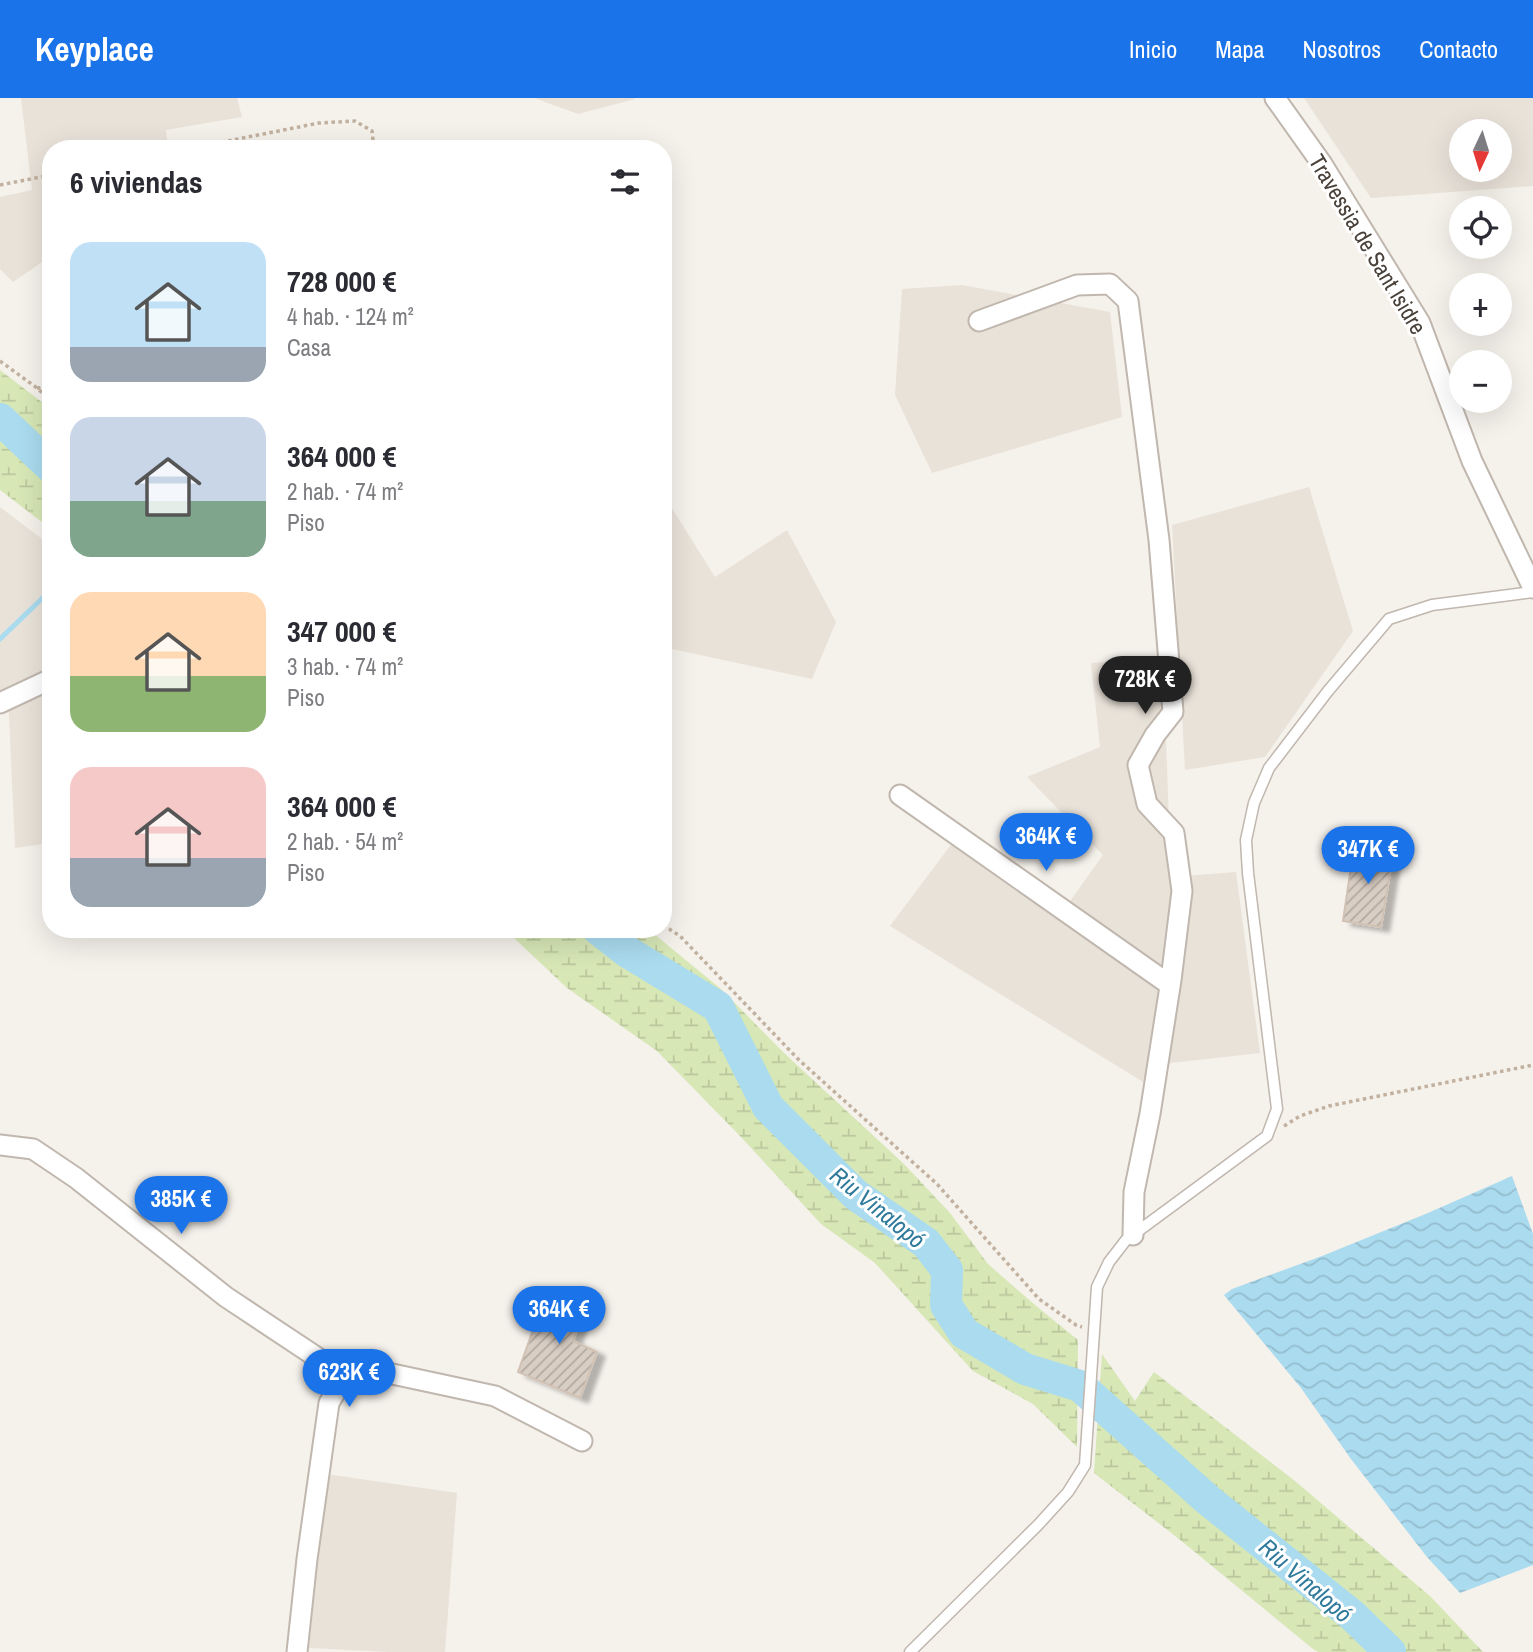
<!DOCTYPE html>
<html lang="es">
<meta charset="utf-8">
<style>
body{margin:0;font-family:"Archivo Narrow",sans-serif;background:#f7f7f7;color:#2b2b33;height:100vh;display:flex;flex-direction:column;font-size:26px;white-space:nowrap}
*{box-sizing:border-box;margin:0}
p{font-size:23px;color:#7c7c81}
.icon{flex:none;width:38px;height:38px;fill:none;stroke:currentColor;stroke-width:2;stroke-linecap:round;stroke-linejoin:round}
.map{position:relative;flex:1;overflow:hidden}
.sheet{position:absolute;left:42px;top:42px;width:630px;height:798px;display:flex;flex-direction:column;background:#fff;border-radius:28px;box-shadow:0 7px 28px #0002}
.sheet>*{flex:none}
.needle{width:46px;rotate:184deg}
.controls{position:absolute;left:1449px;top:21px;display:grid;gap:14px}
.controls a{display:grid;place-items:center;width:63px;height:63px;border-radius:50%;background:#fff;box-shadow:0 7px 28px #0002;font-size:35px}
.price{position:absolute;translate:-50% -60px;padding:0 16px;border-radius:24px;background:#1a73e8;color:#fff;font-size:23px;line-height:46px;filter:drop-shadow(0 2px 4px #0008)}
.price::after{content:'';position:absolute;left:50%;top:42px;width:21px;height:16px;margin-left:-10px;background:inherit;clip-path:polygon(0 0,100% 0,50% 100%)}
.price.selected{background:#222;color:#fff}
ul{padding:0;list-style:none}
li{display:flex;align-items:center;gap:21px;height:175px;padding:0 28px}
li span{display:grid;place-items:center;flex:none;width:196px;height:140px;border-radius:21px;color:#555}
li>.icon{margin-inline-start:auto}
span .icon{width:84px;height:84px;fill:#fffc;stroke-width:1}
li b{font-size:30px}
h2{display:flex;justify-content:space-between;align-items:center;height:84px;padding:0 28px;font-size:30px}
header{display:flex;align-items:center;gap:42px;box-sizing:border-box;height:98px;padding:0 35px;background:#1a73e8;color:#fff}
header strong{font-size:33px}
nav{display:flex;gap:38px;margin-inline-start:auto;font-size:24px}
.map>svg:first-child{display:block}
</style>
<header>
<strong>Keyplace</strong>
<nav><a>Inicio</a><a>Mapa</a><a>Nosotros</a><a>Contacto</a></nav>
</header>
<div class="map">
<svg width="1533" height="1554" viewBox="0 0 1533 1554">
<defs>
<pattern id="wetland-marsh" width="20" height="14" patternUnits="userSpaceOnUse" patternTransform="scale(1.75)"><rect width="20" height="14" fill="#d7e7b6"/><path d="M1 5h8M5 5V1M11 12h8M15 12V8" fill="none" stroke="#bac79d"/></pattern>
<pattern id="water-waves" width="16" height="10" patternUnits="userSpaceOnUse" patternTransform="scale(1.75)"><rect width="16" height="10" fill="#aadbef"/><path d="M0 5q4-4 8 0t8 0" fill="none" stroke="#94bdce"/></pattern>
<pattern id="building-hatch" width="6" height="6" patternUnits="userSpaceOnUse" patternTransform="scale(1.75)"><rect width="6" height="6" fill="#d9cec4"/><path d="M-1 1l2-2M0 6l6-6M5 7l2-2" fill="none" stroke="#b2a9a0"/></pattern>
<filter id="shadow"><feDropShadow dx="8" dy="4.5" stdDeviation="2" flood-color="#0004"/></filter>
</defs>
<rect width="100%" height="100%" fill="#f5f1eb"/>
<path fill="#e9e2d9" fill-rule="evenodd" d="M21 0H237L242 19 166 32 168 51H51V158L13 184 0 171V99L32 92Z
M534 0H634L635 1 578 16Z
M1304 0H1533V88L1371 100ZM1500 33V72H1461V33Z
M962 187 1110 214 1122 319 932 375 895 297 902 191Z
M1309 389 1353 533 1265 659 1185 672 1172 427Z
M663 396 715 479 787 432 836 524 812 581 663 549Z
M0 409 46 444 51 500V745L15 750 8 597 0 600Z
M1163 559 1171 779 1236 774 1260 955 1171 965 1148 987 890 828 953 744 1060 817 1103 757 1027 679 1100 649 1091 565Z
M326 1376 457 1395 445 1554H389L309 1550Z"/>
<path fill="url(#wetland-marsh)" d="M0 272 51 311V431L0 392Z
M500 831H648L721 891 784 955 904 1066 950 1115 988 1166 1035 1207 1078 1242 1077 1349 1033 1306 973 1273 875 1165 821 1126 742 1040 657 953 567 890 512 838Z
M1102 1256 1135 1303 1154 1274 1295 1383 1431 1499 1483 1554H1318L1313 1551 1179 1441 1094 1375Z"/>
<path fill="url(#water-waves)" d="M1512 1078 1533 1136V1467L1460 1495 1427 1459 1351 1361 1301 1290 1224 1197 1232 1191 1322 1158 1428 1115Z"/>
<g fill="none" stroke-linecap="round" stroke-linejoin="round">
<path stroke="#aadbef" stroke-width="5" d="M0 541 51 492"/>
<path stroke="#aadbef" stroke-width="32" d="M0 321 51 369
M598 831 626 853 718 909 768 1009 856 1097 926 1145 947 1172 946 1207 964 1235 1025 1271 1080 1288 1208 1402 1352 1517 1390 1554"/>
</g>
<path fill="url(#building-hatch)" stroke="#d1c2b4" stroke-width="2" filter="url(#shadow)" d="M1354 748 1394 751 1381 829 1343 823Z
M547 1193 587 1204 573 1243 597 1254 580 1300 518 1274Z"/>
<g fill="none" stroke-linecap="round" stroke-linejoin="round">
<defs>
<path id="lane" d="M910 1554 1038 1427 1068 1394 1085 1367 1097 1189 1109 1164 1126 1142 1267 1038 1277 1011 1248 775 1246 742 1254 705 1269 670 1328 593 1389 521 1432 507 1533 494"/>
<path id="street" d="M1275 0 1322 66 1420 225 1472 363 1533 490
M979 223 1077 187 1110 186 1128 203 1159 442 1173 614 1155 637 1138 667 1147 706 1174 735 1182 793 1171 882 1150 1016 1134 1094 1133 1137
M0 605 51 581
M900 697 1170 887
M0 1047 33 1051 76 1080 226 1199 345 1278
M297 1554 307 1461 329 1305 345 1278 369 1271 495 1298 582 1343"/>
</defs>
<use href="#lane" stroke="#c0b7ae" stroke-width="13"/>
<use href="#street" stroke="#c0b7ae" stroke-width="23"/>
<path stroke="#c2b19f" stroke-width="3.5" stroke-dasharray="3.5 3.5" stroke-linecap="butt" d="M187 51 319 25 355 23 372 33 374 51
M0 87 51 77
M0 263 37 290 51 303
M37 290 51 289
M663 827 680 838 799 962 937 1086 1039 1201 1076 1227 1082 1229
M1284 1028 1300 1018 1329 1008 1533 967"/>
<use href="#lane" stroke="#fff" stroke-width="10"/>
<use href="#street" stroke="#fff" stroke-width="19"/>
</g>
<g text-anchor="middle" dominant-baseline="central" stroke-width="6" stroke-linejoin="round" paint-order="stroke">
<g font-size="23" fill="#494139" stroke="#fff">
<text transform="translate(1368 146) rotate(59)">Travessia de Sant Isidre</text>
</g>
<g font-size="24" font-style="italic" fill="#2f7a9b" stroke="#fff">
<text transform="translate(878 1109) rotate(39)">Riu Vinalopó</text>
<text transform="translate(1306 1482) rotate(41)">Riu Vinalopó</text>
</g>
</g>
</svg>
<div class="controls">
<a><svg class="needle" viewBox="-14 -14 28 28"><path d="M0-13l5 13h-10z" fill="#e53935"/><path d="M0 13l5-13h-10z" fill="#7c7c81"/></svg></a>
<a><svg class="icon" aria-label="locate" viewBox="0 0 24 24"><circle cx="12" cy="12" r="6"/><path d="M12 2v4M12 18v4M2 12h4M18 12h4"/></svg></a>
<a>+</a>
<a>−</a>
</div>
<b class="price selected" style="left:1145px;top:618px">728K €</b>
<b class="price" style="left:1046px;top:775px">364K €</b>
<b class="price" style="left:1368px;top:788px">347K €</b>
<b class="price" style="left:181px;top:1138px">385K €</b>
<b class="price" style="left:559px;top:1248px">364K €</b>
<b class="price" style="left:349px;top:1311px">623K €</b>
<section class="sheet">
<h2>6 viviendas<svg class="icon" aria-label="filters" viewBox="0 0 24 24"><path d="M4 7h16M4 17h16"/><circle cx="9" cy="7" r="2"/><circle cx="15" cy="17" r="2"/></svg></h2>
<ul>
<li><span style="background:linear-gradient(#bfe0f5 75%,#9aa5b1 0)"><svg class="icon" aria-label="home" viewBox="0 0 24 24"><path d="M3 11l9-7 9 7M6 9v11h12V9"/></svg></span><div><b>728 000 €</b><p>4 hab. · 124 m²</p><p>Casa</p></div></li>
<li><span style="background:linear-gradient(#c9d6e8 60%,#7fa58c 0)"><svg class="icon" aria-label="home" viewBox="0 0 24 24"><path d="M3 11l9-7 9 7M6 9v11h12V9"/></svg></span><div><b>364 000 €</b><p>2 hab. · 74 m²</p><p>Piso</p></div></li>
<li><span style="background:linear-gradient(#ffd9b3 60%,#8fb573 0)"><svg class="icon" aria-label="home" viewBox="0 0 24 24"><path d="M3 11l9-7 9 7M6 9v11h12V9"/></svg></span><div><b>347 000 €</b><p>3 hab. · 74 m²</p><p>Piso</p></div></li>
<li><span style="background:linear-gradient(#f6c9c9 65%,#9aa5b1 0)"><svg class="icon" aria-label="home" viewBox="0 0 24 24"><path d="M3 11l9-7 9 7M6 9v11h12V9"/></svg></span><div><b>364 000 €</b><p>2 hab. · 54 m²</p><p>Piso</p></div></li>
</ul>
</section>
</div>
